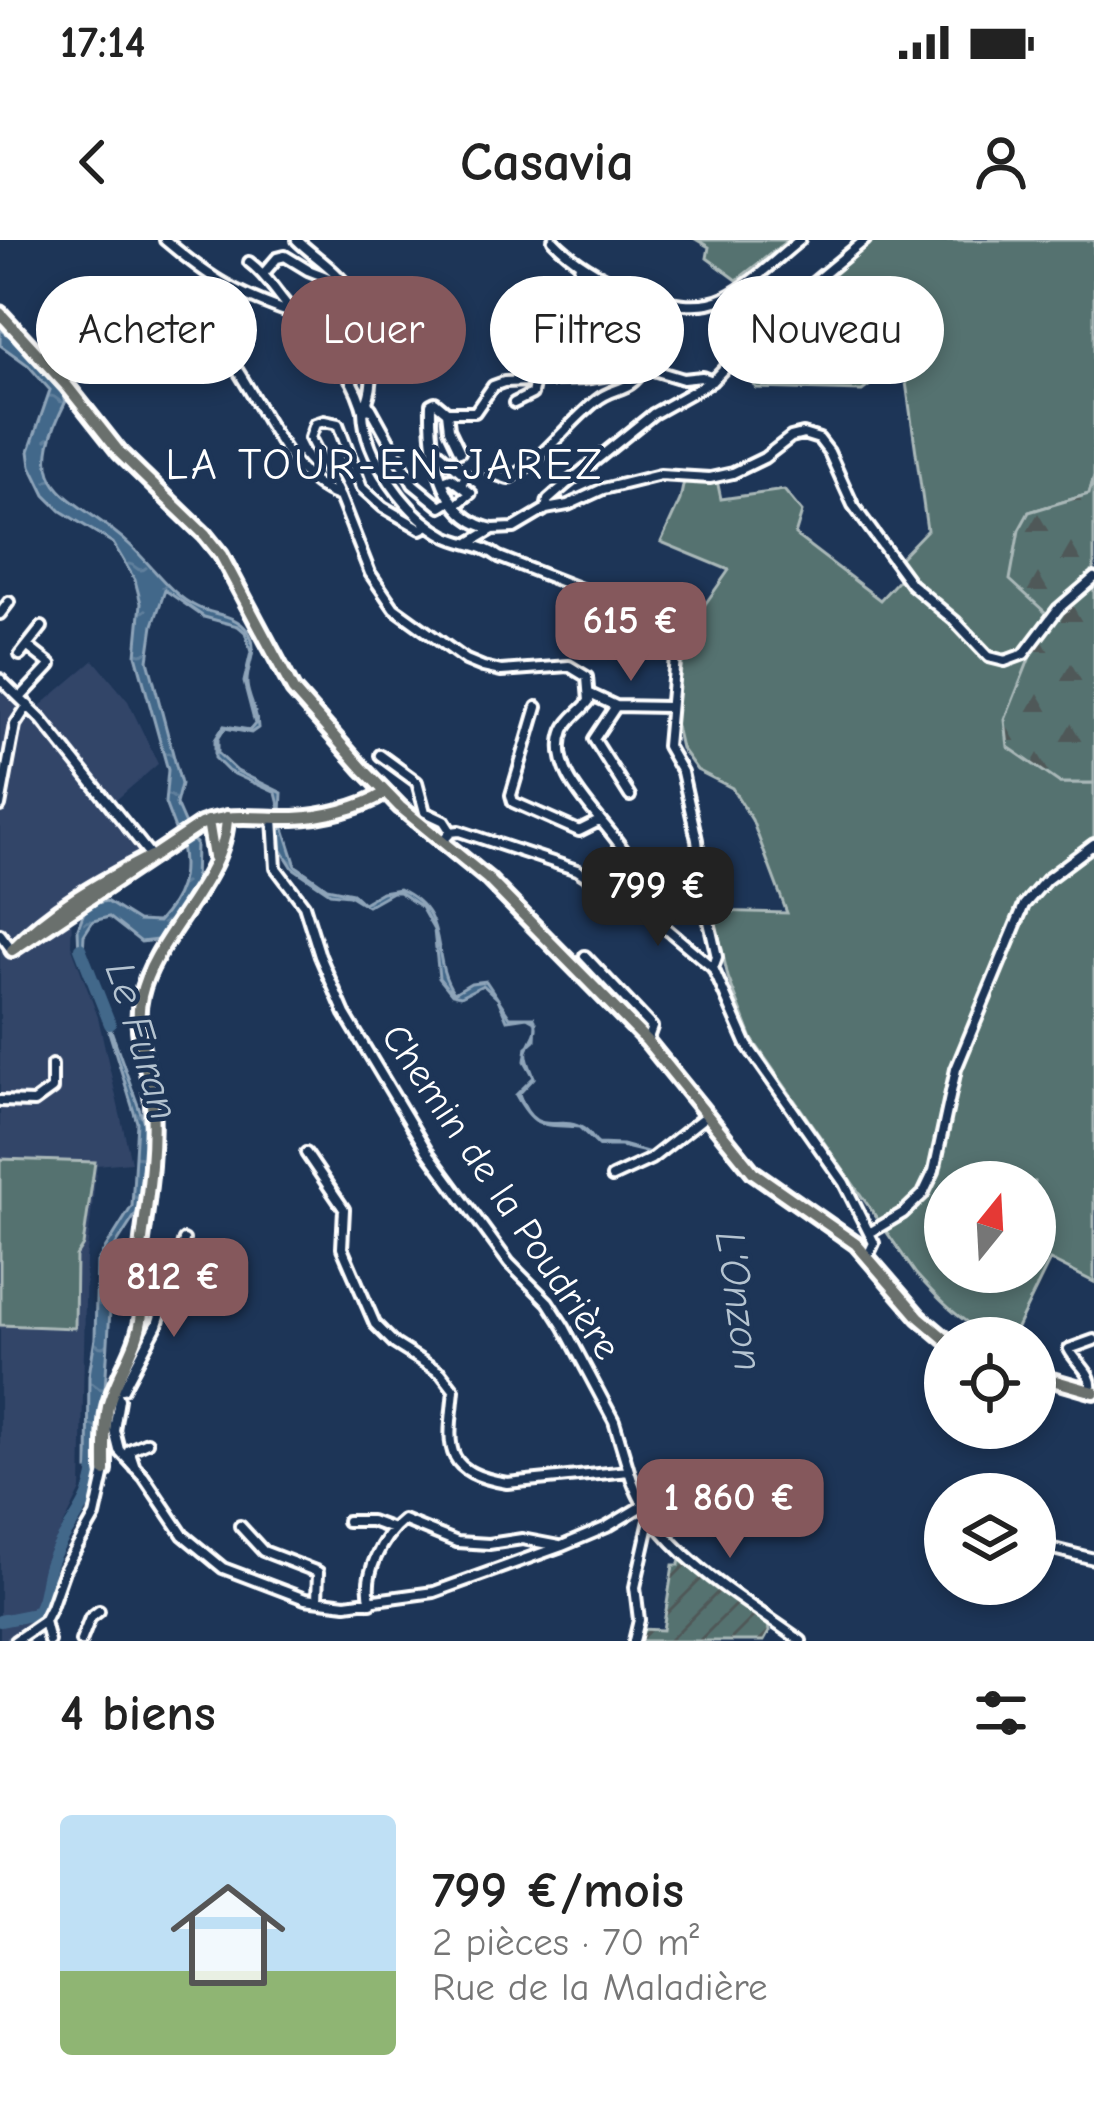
<!DOCTYPE html>
<html lang="fr">
<meta charset="utf-8">
<style>
body{margin:0;font-family:"Comic Neue",sans-serif;background:#f6f6f6;color:#222;height:100vh;display:flex;flex-direction:column;font-size:45px;white-space:nowrap}
*{box-sizing:border-box;margin:0}
p{font-size:39px;color:#767676}
.icon{flex:none;width:66px;height:66px;fill:none;stroke:currentColor;stroke-width:2;stroke-linecap:round;stroke-linejoin:round}
.map{position:relative;height:1401px;overflow:hidden}
.panel{display:flex;flex-direction:column;background:#fff;flex:1}
.panel>*{flex:none}
.banner{position:absolute;left:36px;top:36px;width:1023px;height:108px;display:flex;gap:24px}
.needle{width:78px;rotate:18deg}
.buttons{position:absolute;left:924px;top:921px;display:grid;gap:24px}
.buttons a{display:grid;place-items:center;width:132px;height:132px;border-radius:50%;background:#fff;box-shadow:0 6px 18px #0003;font-size:60px}
.price{position:absolute;translate:-50% -102px;padding:0 27px;border-radius:24px;background:#85585c;color:#fff;font-size:39px;line-height:78px;filter:drop-shadow(0 3px 6px #0008)}
.price::after{content:'';position:absolute;left:50%;top:72px;width:36px;height:27px;margin-left:-18px;background:inherit;clip-path:polygon(0 0,100% 0,50% 100%)}
.price.selected{background:#222;color:#fff}
ul{padding:0;list-style:none}
li{display:flex;align-items:center;gap:36px;height:300px;padding:0 60px}
li span{display:grid;place-items:center;flex:none;width:336px;height:240px;border-radius:12px;color:#555}
li>.icon{margin-inline-start:auto}
span .icon{width:144px;height:144px;fill:#fffc;stroke-width:1}
li b{font-size:51px}
h2{display:flex;justify-content:space-between;align-items:center;height:144px;padding:0 60px;font-size:51px}
.chip{padding:0 42px;border-radius:54px;background:#fff;box-shadow:0 6px 18px #0003;font-size:42px;line-height:108px}
.chip.selected{background:#85585c;color:#fff}
.status{display:flex;justify-content:space-between;align-items:center;height:84px;padding:0 60px;background:#fff;direction:ltr}
.status svg{height:33px;fill:currentColor}
header{display:flex;justify-content:space-between;align-items:center;height:156px;padding:0 60px;background:#fff;font-size:54px;font-weight:700}
.map>svg:first-child{display:block}
</style>
<div class="status"><b>17:14</b><svg viewBox="0 0 49 12"><path d="M0 12V9h3v3zM5 12V6h3v6zM10 12V3h3v9zM15 12V0h3v12zM26 1h20v11H26zM47 4h2v5h-2z"/></svg></div>
<header><svg class="icon" aria-label="back" viewBox="0 0 24 24"><path d="M15 5l-7 7 7 7"/></svg>Casavia<svg class="icon" aria-label="person" viewBox="0 0 24 24"><circle cx="12" cy="8" r="4"/><path d="M4 21q1-7 8-7t8 7"/></svg></header>
<div class="map">
<svg width="1094" height="1401" viewBox="0 0 1094 1401">
<defs>
<pattern id="forest-firs" width="22" height="20" patternUnits="userSpaceOnUse" patternTransform="scale(3)"><rect width="22" height="20" fill="#547270"/><path d="M5 1l3.5 6h-7zM16 11l3.5 6h-7z" fill="#4f5959"/></pattern>
<pattern id="garden-furrows" width="10" height="10" patternUnits="userSpaceOnUse" patternTransform="scale(3)"><rect width="10" height="10" fill="#547270"/><path d="M-1 1l2-2M0 10L10 0M9 11l2-2" fill="none" stroke="#4f5959"/></pattern>
<pattern id="water-ripples" width="26" height="14" patternUnits="userSpaceOnUse" patternTransform="scale(3)"><rect width="26" height="14" fill="#43688a"/><path d="M2 4q2-2 4 0t4 0M15 11q2-2 4 0t4 0" fill="none" stroke="#5f7f9c"/></pattern>
</defs>
<rect width="100%" height="100%" fill="#1d3557"/>
<filter id="ink" filterUnits="userSpaceOnUse"><feTurbulence type="fractalNoise" baseFrequency=".00833" numOctaves="2"/><feDisplacementMap in="SourceGraphic" scale="24" xChannelSelector="R" yChannelSelector="G"/><feConvolveMatrix kernelMatrix="1 2 1 2 8 2 1 2 1" color-interpolation-filters="sRGB"/></filter>
<g filter="url(#ink)">
<path fill="#304468" d="M94 420 128 461 158 524 115 561 162 616 72 675 71 705 98 777 131 922 97 925 86 1019 81 1250 51 1311V1369L39 1392 25 1401H0V444L33 472Z"/>
<path fill="#547270" stroke="#aab8b8" stroke-width="3" fill-rule="evenodd" d="M697 0H788L737 40 707 18 709 7Z
M874 0H1094V237L1089 254 1029 272 1047 373 1029 423 1060 543H1094V1042L1050 1020 1012 1098C974 1098 940 1061 916 1034L752 799 728 737 713 671 787 673 752 580 732 548 697 530 681 508 674 477 687 390 729 330 661 302 680 260 684 241 717 240 721 259 784 250 802 272 795 295 880 360 907 331 898 320 927 290 903 121 862 151 756 148 741 127 820 41ZM945 942H1035V1032H945Z
M0 919 95 922 83 1005 76 1016 75 1088 0 1085Z"/>
<path fill="url(#forest-firs)" stroke="#aab8b8" stroke-width="3" d="M1094 237V543H1060L1008 507 1005 480 1047 374 1010 340 1019 290 1029 272 1089 254Z"/>
<path fill="url(#garden-furrows)" stroke="#aab8b8" stroke-width="3" d="M681 1312 768 1382 769 1392 764 1401H637L640 1389 663 1390 673 1325H679Z"/>
<path fill="url(#water-ripples)" stroke="#8ea4b9" stroke-width="3" d="M0 89C28 109 55 126 66 161 18 256 72 251 130 305 151 324 170 355 197 367 214 375 235 374 247 390 261 409 246 424 247 444 248 459 258 472 258 488L251 493 225 488 218 499V513L237 531 282 553 281 573 276 553 228 531 215 518V500L224 486 250 490 255 484 244 442 251 412 245 392 238 386 204 377 165 350 153 385 148 420 181 544 176 564 186 587 176 592 165 563 168 530 136 415 141 363 135 340 113 303 61 271 45 255 31 226 29 211 50 150 28 125 0 105Z
M278 582H282L296 626 327 648 352 653 363 663 382 652 399 649C453 674 428 716 454 753L471 743 486 741 510 777H534C540 793 532 796 527 811 525 819 532 830 534 838L519 854C536 903 558 872 584 889 590 893 593 900 598 904L622 905 654 914 621 906H599L579 887C543 884 536 891 516 855L534 837 525 821 527 807 535 800 536 782 527 777 507 780 498 759 483 745 461 756 452 754 439 738 434 690 421 667 399 652H392L367 666 349 655 330 653 293 628 281 609Z
M192 600 196 603 195 647 165 699 141 702 109 677 93 681 84 695 83 712 145 885 146 903 143 963 116 1005 107 1041 110 1070 100 1230 88 1229 89 1135 95 1098 97 1022 132 966 137 882 102 769 79 715 78 688 84 672 93 664 106 661 138 681 158 682C180 658 187 637 181 605Z"/>
<g fill="none" stroke-linecap="round" stroke-linejoin="round">
<path stroke="#43688a" stroke-width="12" d="M80 708 110 784
M0 1381 35 1374C47 1359 44 1337 52 1320 70 1278 94 1268 96 1216"/>
<defs>
<path id="minor" d="M165 0C212 40 236 54 294 74
M297 0C312 15 334 28 346 45 366 73 379 130 367 162
M553 0C586 36 676 81 724 58 752 44 776 19 800 0
M249 22C268 36 277 55 293 72 319 100 349 126 361 164L367 162 370 169 363 171 361 164
M264 33 277 18 285 16 308 30 344 44
M175 81C191 92 217 103 229 118 260 159 287 238 338 256
M371 119 382 110 388 119 398 121 421 75
M535 140C514 74 566 102 586 66L577 39 580 25
M514 163 532 154 535 140
M371 168 413 244 441 267 452 260
M363 171C364 217 407 275 446 296 464 305 482 304 499 317L591 353 644 360 658 372 676 406 667 506 682 532 697 600 703 655 717 717 713 728
M447 172 449 189 460 212
M436 210 466 236 461 244
M491 233 508 239C544 219 565 186 596 161 615 145 629 154 643 129
M443 241 451 238 471 253 456 265
M546 269 548 260 565 245 653 174 712 141 778 72 865 0
M429 285 421 289 383 267 362 248 338 184 324 181 315 184 310 198 340 257 370 333 394 368 466 420 483 427 501 431 569 426 587 437 589 461C582 471 569 478 564 490 541 549 647 602 636 652L621 659 577 630 459 591 451 592 443 601
M493 289C438 278 430 208 431 164L435 162 447 172H475L493 146 504 142 583 139 650 129 683 139 702 137 712 141
M471 302 493 289 514 288 546 269 568 265 603 249 660 235 710 238 733 233 764 218 791 197 803 194 819 199 829 212 853 265 911 344 955 381 989 417 1005 421 1024 414 1058 369 1094 338
M0 374 9 362
M577 398 666 393
M20 415 42 387
M0 439 42 480 151 616
M590 454 616 466 668 467
M21 457 51 425 27 406
M616 466 594 499 630 556
M537 467 511 555 513 562 579 591 599 581
M380 515 417 542 425 572 444 581 451 592
M0 566 15 485 28 465
M273 578 276 628 304 665 320 716 345 774 427 911 509 1023 548 1062 564 1087 614 1181 629 1231
M630 658 713 728 747 805 844 943 874 1003 868 1016
M0 694 12 710
M585 716 652 787 647 801
M0 861 34 862 52 849V825
M306 913 344 969 342 1008 375 1084 395 1104 441 1133 454 1150C449 1204 439 1232 507 1243L629 1231C651 1309 740 1356 801 1401
M612 937 651 919 707 875
M871 992 903 973 923 954 934 931 956 829 1024 665 1046 640 1094 604
M184 1000 157 1085 123 1149H115L119 1159 114 1190 119 1210 144 1237 183 1295 223 1328 305 1359 346 1364 434 1352 562 1306 607 1287 642 1266
M1091 1152C1094 1132 1077 1125 1069 1109L1094 1100
M135 1228 129 1210 147 1202
M347 1281H371L393 1289
M240 1286 263 1311 318 1332 317 1360
M1037 1305 1094 1319
M371 1363C362 1335 382 1297 403 1280L457 1302 489 1304 522 1299 559 1306
M44 1381 49 1401
M15 1401 44 1381 51 1367 64 1330 95 1276 105 1231
M81 1401 90 1378 99 1371
M634 1401 639 1380 635 1347 651 1276"/>
<path id="major" d="M0 73 67 146 120 213 205 295 221 315 293 450 363 529 400 567 488 639 647 801 753 932 856 1004 919 1077 945 1099
M208 581 214 617
M151 616C102 641 51 669 12 710L201 584C231 572 262 579 294 578 322 577 361 568 385 553
M1035 1135 1094 1152
M105 1231C105 1210 104 1188 108 1167 116 1135 139 1108 142 1073 144 1049 139 1024 142 1000 148 955 155 910 152 864 150 827 132 794 141 756 153 698 226 639 227 577"/>
</defs>
<use href="#minor" stroke="#fff" stroke-width="16"/>
<use href="#major" stroke="#fff" stroke-width="20"/>
<use href="#minor" stroke="#1d3557" stroke-width="8"/>
<use href="#major" stroke="#6b706d" stroke-width="10"/>
</g>
</g>
<g text-anchor="middle" dominant-baseline="central" stroke-width="9" stroke-linejoin="round" paint-order="stroke">
<g font-size="39" fill="#fff" stroke="#1d3557">
<text transform="translate(501 952) rotate(56)">Chemin de la Poudrière</text>
</g>
<g font-size="42" font-style="italic" fill="#b4c3d0" stroke="#1d3557">
<text transform="translate(142 801) rotate(73)">Le Furan</text>
<text transform="translate(739 1061) rotate(82)">L'Onzon</text>
</g>
<g font-size="45" letter-spacing="3" fill="#fff" stroke="#1d3557">
<text x="385" y="224">LA TOUR-EN-JAREZ</text>
</g>
</g>
</svg>
<div class="buttons">
<a><svg class="needle" viewBox="-14 -14 28 28"><path d="M0-13l5 13h-10z" fill="#e53935"/><path d="M0 13l5-13h-10z" fill="#767676"/></svg></a>
<a><svg class="icon" aria-label="locate" viewBox="0 0 24 24"><circle cx="12" cy="12" r="6"/><path d="M12 2v4M12 18v4M2 12h4M18 12h4"/></svg></a>
<a><svg class="icon" aria-label="layers" viewBox="0 0 24 24"><path d="M12 4l9 5-9 5-9-5zM3 14l9 5 9-5"/></svg></a>
</div>
<b class="price" style="left:631px;top:444px">615 €</b>
<b class="price selected" style="left:658px;top:709px">799 €</b>
<b class="price" style="left:174px;top:1100px">812 €</b>
<b class="price" style="left:730px;top:1321px">1 860 €</b>
<div class="banner">
<a class="chip">Acheter</a>
<a class="chip selected">Louer</a>
<a class="chip">Filtres</a>
<a class="chip">Nouveau</a>
</div>
</div>
<section class="panel">
<h2>4 biens<svg class="icon" aria-label="filters" viewBox="0 0 24 24"><path d="M4 7h16M4 17h16"/><circle cx="9" cy="7" r="2"/><circle cx="15" cy="17" r="2"/></svg></h2>
<ul>
<li><span style="background:linear-gradient(#bfe0f5 65%,#8fb573 0)"><svg class="icon" aria-label="home" viewBox="0 0 24 24"><path d="M3 11l9-7 9 7M6 9v11h12V9"/></svg></span><div><b>799 €/mois</b><p>2 pièces · 70 m²</p><p>Rue de la Maladière</p></div></li>
</ul>
</section>
